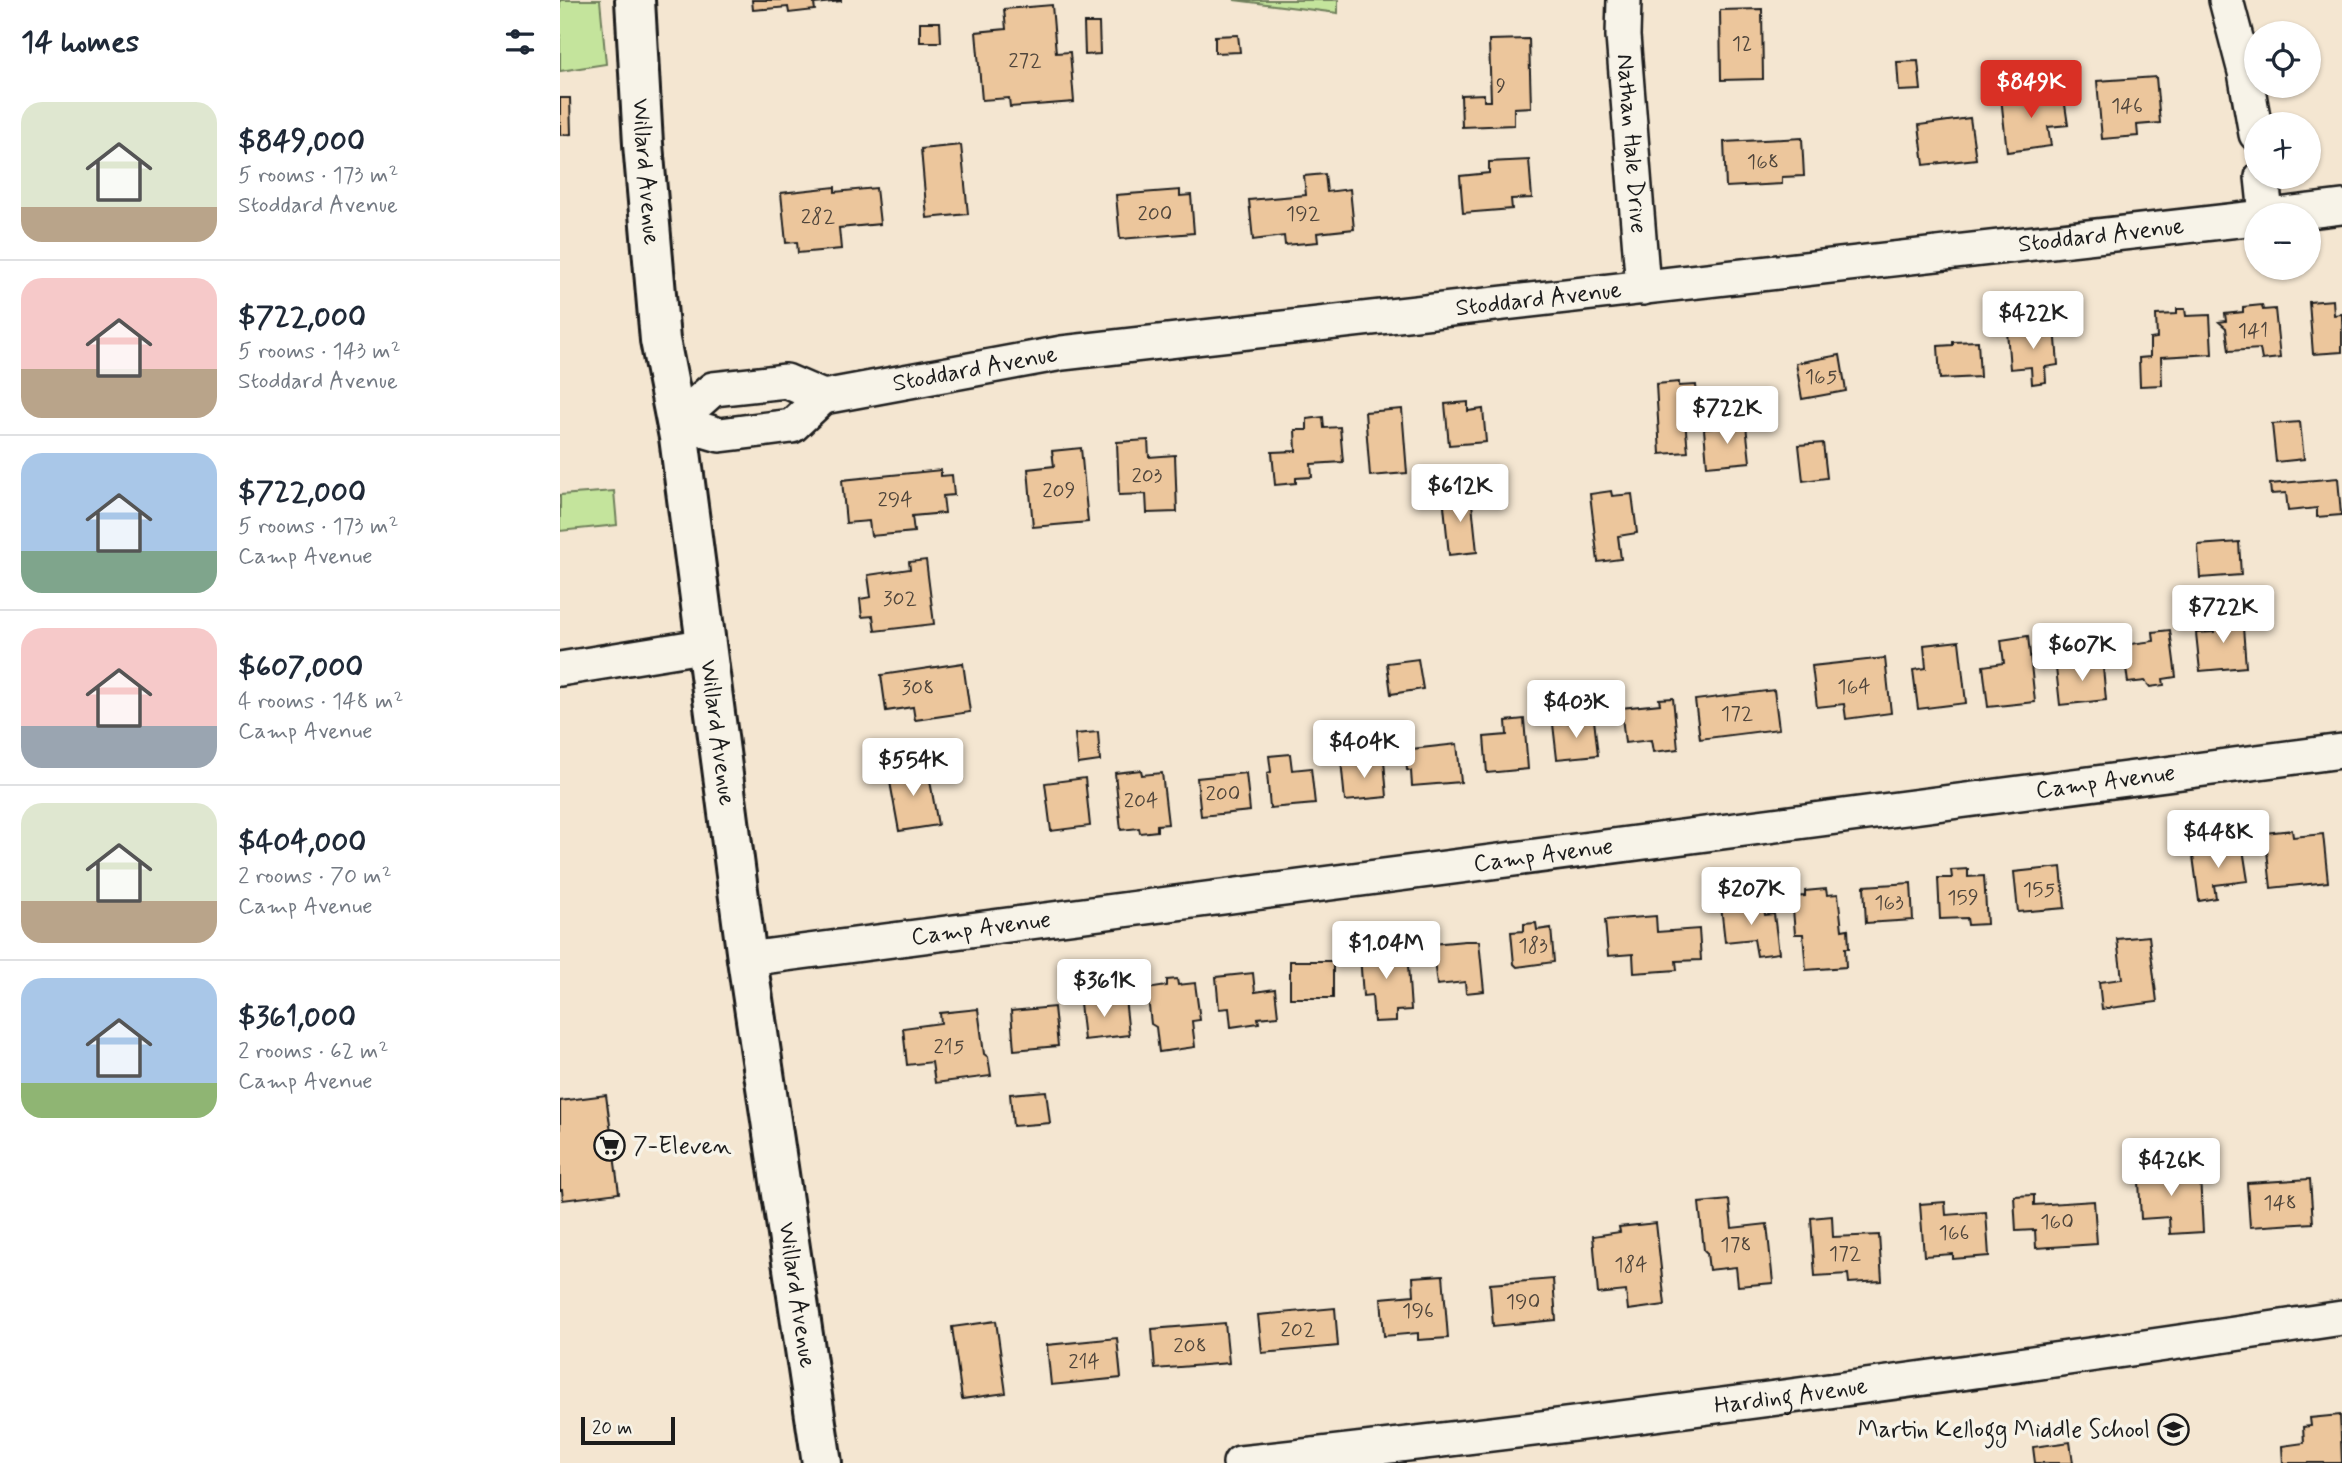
<!DOCTYPE html>
<meta charset="utf-8">
<style>
body{margin:0;font-family:Mynerve,sans-serif;background:#f6f6f7;color:#1f2937;height:100vh;display:flex;flex-direction:column;font-size:26px;white-space:nowrap}
*{box-sizing:border-box;margin:0}
p{font-size:23px;color:#747a83}
.icon{flex:none;width:38px;height:38px;fill:none;stroke:currentColor;stroke-width:2;stroke-linecap:round;stroke-linejoin:round}
.map{position:relative;flex:1;overflow:hidden}
.details{display:flex;flex-direction:column;background:#fff;width:560px}
.details>*{flex:none}
.buttons{position:absolute;left:1684px;top:21px;display:grid;gap:14px}
.buttons a{display:grid;place-items:center;width:77px;height:77px;border-radius:50%;background:#fff;box-shadow:0 2px 5px #0004;font-size:35px}
.scale{position:absolute;left:21px;bottom:18px;width:94px;box-sizing:border-box;padding-left:7px;border:4px solid #1c1c1c;border-top:0;font-size:19px;line-height:24px;white-space:nowrap;color:#1c1c1c;-webkit-text-stroke:5px #f7f3e8;paint-order:stroke}
.price{position:absolute;translate:-50% -60px;padding:0 16px;border-radius:7px;background:#fff;color:#222;font-size:23px;line-height:46px;filter:drop-shadow(0 2px 4px #0008)}
.price::after{content:'';position:absolute;left:50%;top:42px;width:21px;height:16px;margin-left:-10px;background:inherit;clip-path:polygon(0 0,100% 0,50% 100%)}
.price.on{background:#d93025;color:#fff}
ul{padding:0;list-style:none}
li{display:flex;align-items:center;gap:21px;height:175px;padding:0 21px}
li+li{border-top:2px solid #e0e1e3}
li span{display:grid;place-items:center;flex:none;width:196px;height:140px;border-radius:21px;color:#555}
li>.icon{margin-inline-start:auto}
span .icon{width:84px;height:84px;fill:#fffc;stroke-width:1}
li b{font-size:30px}
h2{display:flex;justify-content:space-between;align-items:center;height:84px;padding:0 21px;font-size:30px}
main{display:flex;flex:1;min-height:0}
.map>svg:first-child{display:block}
</style>
<main>
<section class="details">
<h2>14 homes<svg class="icon" aria-label="filters" viewBox="0 0 24 24"><path d="M4 7h16M4 17h16"/><circle cx="9" cy="7" r="2"/><circle cx="15" cy="17" r="2"/></svg></h2>
<ul>
<li><span style="background:linear-gradient(#dfe7d0 75%,#b9a48a 0)"><svg class="icon" aria-label="home" viewBox="0 0 24 24"><path d="M3 11l9-7 9 7M6 9v11h12V9"/></svg></span><div><b>$849,000</b><p>5 rooms · 173 m²</p><p>Stoddard Avenue</p></div></li>
<li><span style="background:linear-gradient(#f6c9c9 65%,#b9a48a 0)"><svg class="icon" aria-label="home" viewBox="0 0 24 24"><path d="M3 11l9-7 9 7M6 9v11h12V9"/></svg></span><div><b>$722,000</b><p>5 rooms · 143 m²</p><p>Stoddard Avenue</p></div></li>
<li><span style="background:linear-gradient(#a9c7e8 70%,#7fa58c 0)"><svg class="icon" aria-label="home" viewBox="0 0 24 24"><path d="M3 11l9-7 9 7M6 9v11h12V9"/></svg></span><div><b>$722,000</b><p>5 rooms · 173 m²</p><p>Camp Avenue</p></div></li>
<li><span style="background:linear-gradient(#f6c9c9 70%,#9aa5b1 0)"><svg class="icon" aria-label="home" viewBox="0 0 24 24"><path d="M3 11l9-7 9 7M6 9v11h12V9"/></svg></span><div><b>$607,000</b><p>4 rooms · 148 m²</p><p>Camp Avenue</p></div></li>
<li><span style="background:linear-gradient(#dfe7d0 70%,#b9a48a 0)"><svg class="icon" aria-label="home" viewBox="0 0 24 24"><path d="M3 11l9-7 9 7M6 9v11h12V9"/></svg></span><div><b>$404,000</b><p>2 rooms · 70 m²</p><p>Camp Avenue</p></div></li>
<li><span style="background:linear-gradient(#a9c7e8 75%,#8fb573 0)"><svg class="icon" aria-label="home" viewBox="0 0 24 24"><path d="M3 11l9-7 9 7M6 9v11h12V9"/></svg></span><div><b>$361,000</b><p>2 rooms · 62 m²</p><p>Camp Avenue</p></div></li>
</ul>
</section>
<div class="map">
<svg width="1782" height="1463" viewBox="0 0 1782 1463">
<rect width="100%" height="100%" fill="#f4e6d1"/>
<filter id="ink" filterUnits="userSpaceOnUse"><feTurbulence type="fractalNoise" baseFrequency=".0143" numOctaves="2"/><feDisplacementMap in="SourceGraphic" scale="14" xChannelSelector="R" yChannelSelector="G"/><feConvolveMatrix kernelMatrix="1 2 1 2 8 2 1 2 1" color-interpolation-filters="sRGB"/></filter>
<g filter="url(#ink)">
<path fill="#c4e49c" stroke="#70805c" stroke-width="2" d="M0 0H40L46 64 0 71Z
M674 0H778V13Z
M54 491 57 525 0 531V495Z"/>
<path fill="#ecc69c" stroke="#1c1c1c" stroke-width="2" d="M192 0H281V1L254 4 255 10 229 13 228 7 193 10Z
M492 5 496 53 510 52 514 102 450 107 449 98 422 100 416 32 446 29 444 9Z
M1202 9 1203 79 1161 80 1160 10Z
M360 22H380L381 42H360Z
M524 23H539L540 54 525 55Z
M678 35 680 52 655 53V36Z
M969 39 971 107 954 108V125L902 127 901 95 924 94V101H931L929 40Z
M1358 61 1361 90 1339 91 1337 62Z
M1596 77 1600 123 1577 125 1578 136 1542 139 1537 81Z
M1483 91 1485 101 1504 98 1508 125 1488 127 1491 146 1447 152 1441 97Z
M0 98H10L11 134 0 135Z
M1410 118 1416 159 1364 165 1359 125Z
M1242 138 1244 176 1222 177V184L1166 187 1164 142Z
M401 145 408 214 367 218 361 149Z
M969 160 972 198 951 199 952 209 903 213 900 176 929 173V162Z
M765 174 767 192 790 189 794 229 757 233 758 242 725 245 724 236 693 240 689 200 746 195 744 176Z
M275 187V192L316 188 320 224 279 228 281 249 238 253 237 242 226 243 221 193Z
M620 190V196L631 195 634 233 560 239 556 195Z
M1773 300 1774 315 1782 314V352L1753 354 1749 302Z
M1702 305 1703 310 1715 309 1720 358 1702 360 1700 349 1669 351 1666 328 1659 322 1666 321 1665 314 1683 312V307Z
M1617 309H1625L1626 316 1650 315 1652 354 1601 357 1602 385 1580 386 1579 358 1590 357V339L1597 338 1596 315 1617 314Z
M1495 326 1498 365 1485 367 1486 382 1472 384 1471 367 1450 369 1447 331Z
M1418 341 1420 377 1380 379 1378 346 1393 345V342Z
M1280 355 1286 391 1242 399 1236 363Z
M1119 382V386L1136 385 1139 419 1125 420 1128 452 1100 454 1096 384Z
M908 402V411L923 409 926 442 889 445 885 404Z
M842 409 847 473 810 476 805 412Z
M763 417 764 428 780 427 783 462 751 464 752 477 736 478V483L715 485 712 452 736 451 735 430H747V419Z
M1740 422 1744 459 1716 462 1712 424Z
M1186 425 1190 462 1147 466 1144 429Z
M588 440 589 457 615 455 617 512 587 513 586 494 559 495 557 442Z
M1263 443 1267 478 1243 481 1239 445Z
M521 448 528 522 473 527 468 469 494 466 492 451Z
M381 470V476L392 475 394 495 383 496 385 513 352 516 354 532 311 536 309 521 286 523 282 480Z
M1778 478 1781 515 1757 517V508L1728 511 1726 493 1711 494 1710 484Z
M1051 491 1052 496 1072 494 1077 533 1058 536 1061 559 1038 562 1030 494Z
M911 494 917 552 889 555 883 496Z
M1679 542 1681 575 1640 578 1638 545Z
M366 560 374 624 315 631 313 616 302 617 300 599 311 597 308 575 350 569 349 562Z
M1682 614 1686 667 1640 671 1636 633 1654 632 1652 617Z
M1610 630 1616 677 1603 679 1604 685 1590 687 1585 681 1568 683 1563 645 1594 641 1593 632Z
M1468 636 1475 702 1428 707 1423 666 1444 663 1441 640Z
M1399 641 1406 703 1358 709 1353 670 1366 668 1364 645Z
M1542 657 1546 700 1500 705 1496 668 1531 665V658Z
M1325 658 1331 713 1286 719 1284 704 1257 707 1252 666Z
M858 659 863 689 831 694 827 663Z
M403 663 410 712 355 720 353 707 326 711 321 675Z
M1214 690 1219 729 1140 739 1135 700Z
M1113 698 1118 749 1093 752 1091 740 1065 743 1061 708 1100 704 1099 699Z
M964 719 968 769 927 773 924 737 947 735 946 721Z
M1034 720 1038 755 997 759 993 724Z
M538 732 540 761 518 764 515 734Z
M897 744 901 782 852 786 851 771 847 770 846 759 853 758 852 749Z
M730 754 732 770 751 768 755 804 710 808 707 773 711 772 709 756Z
M790 759 791 764 824 760 827 797 785 801 781 760Z
M367 764 378 825 339 831 328 771Z
M581 770 582 775 602 773 608 824 597 825V831L580 833 579 828 561 830 555 773Z
M686 773 690 811 641 816 637 778Z
M525 778 530 826 491 831 485 783Z
M1732 830 1733 837 1763 834 1768 882 1711 888 1705 833Z
M1663 846V852L1683 849 1688 881 1654 885 1656 898 1639 901 1633 856 1647 854 1646 848Z
M1501 867 1505 908 1458 912 1454 872Z
M1408 869V877L1424 876 1427 924 1408 925 1407 918 1380 919 1378 878H1392L1391 870Z
M1351 883 1353 920 1306 923 1304 886Z
M1266 889 1267 895 1278 894 1282 930 1288 929 1289 948H1285L1286 967 1246 970 1243 934H1235L1232 897 1245 896V891Z
M1203 902 1205 915 1214 914 1219 953 1197 956 1194 939 1165 942 1161 906Z
M1096 916 1097 932 1139 929 1141 960 1116 961 1117 970 1074 973 1073 954 1048 956 1045 920Z
M976 923 977 930 991 928 994 962 957 967 954 964 951 932 964 931V924Z
M1589 936 1597 1002 1542 1009 1539 982 1562 979 1557 939Z
M905 941H919L924 991 906 993 905 982 877 985 872 944Z
M833 942 834 951H847L851 1010 836 1011V1021L814 1022 812 995 803 996 800 955 815 954 814 943Z
M730 961H773V998H730Z
M693 973 695 992 715 989 718 1016 698 1018 699 1023 671 1027 669 1008 659 1009 656 977Z
M617 979 618 985 635 983 640 1020 632 1021 635 1047 599 1052 596 1027 591 1024 587 989 607 986V980Z
M565 998 569 1035 524 1040 520 1003Z
M494 1007 498 1046 454 1050 451 1011Z
M418 1009 424 1054 428 1057 431 1076 375 1083 372 1062 347 1065 343 1028 381 1023 380 1013Z
M486 1091 490 1123 453 1126 450 1094Z
M46 1095 59 1193 3 1200 2 1190H0V1101Z
M1610 1161V1178L1640 1176 1643 1232 1610 1234 1609 1217 1581 1219 1578 1163Z
M1750 1179 1753 1223 1690 1227 1687 1183Z
M1474 1195V1205L1534 1201 1537 1244 1476 1248 1475 1230 1456 1231 1454 1196Z
M1169 1200 1172 1228 1207 1224 1213 1283 1178 1286 1176 1267 1149 1270 1147 1253 1144 1250 1139 1203Z
M1385 1202 1386 1215 1426 1212 1429 1256 1393 1259V1254L1364 1256 1360 1204Z
M1272 1216 1273 1237 1319 1235 1322 1281 1289 1283 1288 1274 1255 1276 1251 1218Z
M1096 1223 1105 1305 1068 1310 1066 1291 1038 1294 1033 1236 1060 1232 1059 1227Z
M883 1275 888 1338 858 1340V1333L824 1336 821 1298 854 1295 853 1277Z
M993 1279 996 1320 933 1326 930 1284Z
M775 1308 778 1346 702 1353 698 1315Z
M436 1321 446 1393 402 1399 392 1327Z
M665 1323 669 1363 595 1369 592 1329Z
M557 1338 561 1378 491 1385 487 1345Z
M1780 1415 1782 1463H1723L1722 1446 1744 1443 1743 1427 1751 1426 1750 1418Z
M1510 1442 1513 1463H1475L1473 1447Z"/>
<g fill="none" stroke-linecap="round" stroke-linejoin="round">
<defs>
<g id="minor">
<path id="s1" d="M1064 0 1063 36 1083 288"/>
<path d="M1666 0 1685 72 1696 134"/>
<path d="M1702 177 1706 215"/>
<path d="M1718 215 1782 207"/>
<path id="s2" d="M116 422 153 389 226 381 263 397 502 353 1696 218"/>
<path d="M116 422 160 435 232 426 263 397"/>
<path d="M0 669 148 645"/>
<path id="s3" d="M187 959 1782 751"/>
<path id="s4" d="M680 1463C1048 1423 1415 1373 1782 1318"/>
</g>
<g id="major">
<path id="s5" d="M75 0 83 144 100 340 119 437 187 959 262 1463"/>
</g>
</defs>
<use href="#minor" stroke="#1c1c1c" stroke-width="38"/>
<use href="#major" stroke="#1c1c1c" stroke-width="44"/>
<use href="#minor" stroke="#f7f3e8" stroke-width="33"/>
<use href="#major" stroke="#f7f3e8" stroke-width="38"/>
</g>
</g>
<defs>
<symbol id="supermarket-ring" viewBox="-11 -11 22 22"><circle r="9.5" fill="#f7f3e8" stroke="#1c1c1c" stroke-width="1.5"/><path d="M-6-5.5h2.5l.6 2H6L4.5 2H-2.5L-4.4-4H-6ZM-1.5 3.2a1.3 1.3 0 1 0 .1 0ZM3 3.2a1.3 1.3 0 1 0 .1 0Z" fill="#1c1c1c"/></symbol>
<symbol id="school-ring" viewBox="-11 -11 22 22"><circle r="9.5" fill="#f7f3e8" stroke="#1c1c1c" stroke-width="1.5"/><path d="M0-5L7-2L0 1L-7-2ZM-4 1L0 2.5L4 1V4Q0 6-4 4Z" fill="#1c1c1c"/></symbol>
</defs>
<g fill-rule="evenodd">
<use href="#supermarket-ring" x="32" y="1128" width="35" height="35"/>
<use href="#school-ring" x="1596" y="1412" width="35" height="35"/>
</g>
<g text-anchor="middle" dominant-baseline="central" stroke-width="7" stroke-linejoin="round" paint-order="stroke">
<g font-size="21" fill="#50463c">
<text x="1182" y="44">12</text>
<text x="465" y="61">272</text>
<text x="941" y="86">9</text>
<text x="1567" y="106">146</text>
<text x="1203" y="162">168</text>
<text x="595" y="214">200</text>
<text x="743" y="214">192</text>
<text x="258" y="217">282</text>
<text x="1693" y="331">141</text>
<text x="1261" y="377">165</text>
<text x="587" y="476">203</text>
<text x="499" y="491">209</text>
<text x="335" y="500">294</text>
<text x="340" y="599">302</text>
<text x="1294" y="687">164</text>
<text x="358" y="688">308</text>
<text x="1177" y="714">172</text>
<text x="663" y="794">200</text>
<text x="581" y="801">204</text>
<text x="1479" y="890">155</text>
<text x="1403" y="898">159</text>
<text x="1329" y="903">163</text>
<text x="973" y="946">183</text>
<text x="389" y="1047">215</text>
<text x="1720" y="1203">148</text>
<text x="1497" y="1222">160</text>
<text x="1394" y="1233">166</text>
<text x="1176" y="1245">178</text>
<text x="1285" y="1254">172</text>
<text x="1071" y="1265">184</text>
<text x="963" y="1302">190</text>
<text x="858" y="1311">196</text>
<text x="738" y="1330">202</text>
<text x="630" y="1346">208</text>
<text x="524" y="1362">214</text>
</g>
<g font-size="24" fill="#1c1c1c" stroke="#f7f3e8">
<text stroke="none"><textPath href="#s1" startOffset="144">Nathan Hale Drive</textPath></text>
<text stroke="none"><textPath href="#s5" startOffset="172">Willard Avenue</textPath></text>
<text stroke="none"><textPath href="#s2" startOffset="1452">Stoddard Avenue</textPath></text>
<text stroke="none"><textPath href="#s2" startOffset="886">Stoddard Avenue</textPath></text>
<text stroke="none"><textPath href="#s2" startOffset="318">Stoddard Avenue</textPath></text>
<text stroke="none"><textPath href="#s5" startOffset="738">Willard Avenue</textPath></text>
<text stroke="none"><textPath href="#s3" startOffset="1370">Camp Avenue</textPath></text>
<text stroke="none"><textPath href="#s3" startOffset="803">Camp Avenue</textPath></text>
<text stroke="none"><textPath href="#s3" startOffset="236">Camp Avenue</textPath></text>
<text stroke="none"><textPath href="#s5" startOffset="1306">Willard Avenue</textPath></text>
<text stroke="none"><textPath href="#s4" startOffset="555">Harding Avenue</textPath></text>
</g>
<g font-size="24" fill="#1c1c1c" stroke="#f7f3e8" text-anchor="start">
<text x="73" y="1146">7-Eleven</text>
<text x="1590" y="1430" text-anchor="end">Martin Kellogg Middle School</text>
</g>
</g>
</svg>
<div class="buttons">
<a><svg class="icon" aria-label="locate" viewBox="0 0 24 24"><circle cx="12" cy="12" r="6"/><path d="M12 2v4M12 18v4M2 12h4M18 12h4"/></svg></a>
<a>+</a>
<a>−</a>
</div>
<div class="scale">20 m</div>
<b class="price on" style="left:1471px;top:120px">$849K</b>
<b class="price" style="left:1473px;top:351px">$422K</b>
<b class="price" style="left:1167px;top:446px">$722K</b>
<b class="price" style="left:900px;top:524px">$612K</b>
<b class="price" style="left:1663px;top:645px">$722K</b>
<b class="price" style="left:1522px;top:683px">$607K</b>
<b class="price" style="left:1016px;top:740px">$403K</b>
<b class="price" style="left:804px;top:780px">$404K</b>
<b class="price" style="left:353px;top:798px">$554K</b>
<b class="price" style="left:1658px;top:870px">$448K</b>
<b class="price" style="left:1191px;top:927px">$207K</b>
<b class="price" style="left:826px;top:981px">$1.04M</b>
<b class="price" style="left:544px;top:1019px">$361K</b>
<b class="price" style="left:1611px;top:1198px">$426K</b>
</div>
</main>
